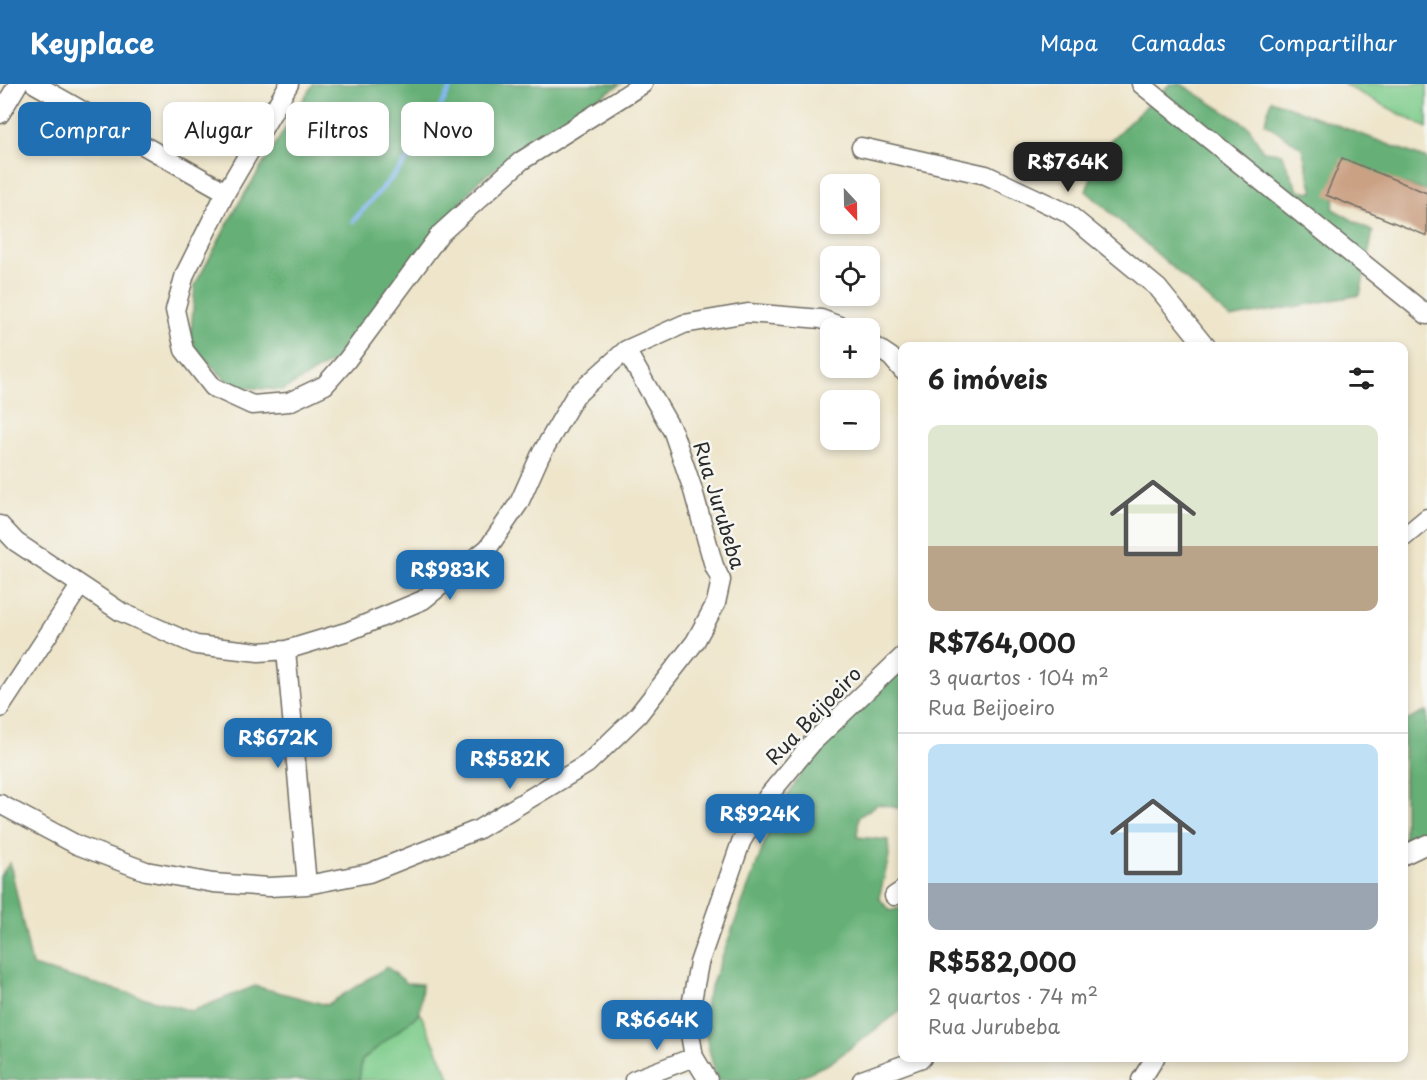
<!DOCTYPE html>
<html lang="pt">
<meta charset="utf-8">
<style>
body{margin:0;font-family:"Playpen Sans",sans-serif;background:#f6f6f6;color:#222;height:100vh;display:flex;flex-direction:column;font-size:22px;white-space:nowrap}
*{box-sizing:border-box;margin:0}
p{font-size:20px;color:#767676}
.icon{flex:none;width:33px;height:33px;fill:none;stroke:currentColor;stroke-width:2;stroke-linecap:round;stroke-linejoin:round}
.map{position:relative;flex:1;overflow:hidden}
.drawer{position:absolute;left:898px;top:258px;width:510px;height:720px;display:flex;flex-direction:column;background:#fff;border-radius:12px;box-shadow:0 3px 9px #0003}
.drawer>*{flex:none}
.top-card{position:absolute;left:18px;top:18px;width:570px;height:54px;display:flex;gap:12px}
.needle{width:39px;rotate:158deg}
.controls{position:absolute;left:820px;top:90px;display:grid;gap:12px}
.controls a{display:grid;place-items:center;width:60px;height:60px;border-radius:12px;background:#fff;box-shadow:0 3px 9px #0003;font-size:30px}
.price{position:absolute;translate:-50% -51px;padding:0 14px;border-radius:12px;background:#1f6fb2;color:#fff;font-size:20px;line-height:39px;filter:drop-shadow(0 2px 3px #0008)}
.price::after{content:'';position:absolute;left:50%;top:36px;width:18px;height:14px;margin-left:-9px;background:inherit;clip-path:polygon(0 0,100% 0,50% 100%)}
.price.current{background:#222;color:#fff}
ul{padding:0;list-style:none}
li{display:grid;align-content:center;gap:12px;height:318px;padding:0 30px}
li+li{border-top:2px solid #e0e0e0}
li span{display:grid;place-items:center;height:186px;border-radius:12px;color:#555}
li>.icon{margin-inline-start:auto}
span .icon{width:108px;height:108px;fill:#fffc;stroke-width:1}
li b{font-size:26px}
h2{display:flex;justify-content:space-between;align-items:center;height:72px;padding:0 30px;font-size:26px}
.tag{padding:0 21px;border-radius:12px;background:#fff;box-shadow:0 3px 9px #0003;font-size:21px;line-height:54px}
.tag.current{background:#1f6fb2;color:#fff}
header{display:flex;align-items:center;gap:36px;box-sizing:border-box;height:84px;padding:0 30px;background:#1f6fb2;color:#fff}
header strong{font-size:28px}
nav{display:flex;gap:33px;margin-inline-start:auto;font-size:21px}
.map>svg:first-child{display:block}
</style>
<header>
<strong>Keyplace</strong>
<nav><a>Mapa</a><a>Camadas</a><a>Compartilhar</a></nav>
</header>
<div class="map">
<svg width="1427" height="996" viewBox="0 0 1427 996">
<rect width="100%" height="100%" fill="#f6f6f2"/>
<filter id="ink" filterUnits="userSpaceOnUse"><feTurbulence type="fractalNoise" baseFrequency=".0167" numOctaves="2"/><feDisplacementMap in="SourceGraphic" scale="12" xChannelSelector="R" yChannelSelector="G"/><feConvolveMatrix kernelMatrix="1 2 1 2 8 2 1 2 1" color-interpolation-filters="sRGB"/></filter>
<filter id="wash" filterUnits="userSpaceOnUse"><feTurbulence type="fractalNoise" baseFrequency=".008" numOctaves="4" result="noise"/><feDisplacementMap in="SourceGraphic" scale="24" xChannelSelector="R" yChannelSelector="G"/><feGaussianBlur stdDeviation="1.35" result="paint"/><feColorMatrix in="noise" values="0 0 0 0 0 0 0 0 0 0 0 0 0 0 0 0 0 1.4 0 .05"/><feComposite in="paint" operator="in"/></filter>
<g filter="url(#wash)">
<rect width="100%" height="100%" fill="#eee5ca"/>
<path fill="#7ecc8b" stroke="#547c5b" stroke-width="1.5" d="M1343 0H1427V44Z
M420 929 451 996H359L362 976Z"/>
<path fill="#66b077" stroke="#486e51" stroke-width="1.5" d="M313 0H621L554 42 478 97 334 277 283 306 233 303 190 260 195 201 239 119Z
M1170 0H1181L1249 43 1263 67 1281 69 1298 106 1313 108 1302 64 1265 39 1271 16 1427 75 1426 107 1340 80 1333 125 1373 148 1360 211 1230 234 1086 107 1102 64Z
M900 586 903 590V725L878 720 859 733 857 753 888 756 889 773 879 814 890 827 903 823V925L830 979 793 996H718L716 994 704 945 706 916 776 728 819 664Z
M1427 627V746L1404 757V638Z
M10 779 32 882 192 927 255 902 327 921 387 883 407 899 422 900 420 929 362 976 359 996H0V792Z"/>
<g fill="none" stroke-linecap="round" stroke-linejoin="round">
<path stroke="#86b7f2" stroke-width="4.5" d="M353 137 419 63 451 3 457 0"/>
</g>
<g id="blocks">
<path fill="#cba184" d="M1342 74 1427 109V152L1326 111Z"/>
</g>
</g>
<g filter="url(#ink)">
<use href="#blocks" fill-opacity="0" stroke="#6f6c63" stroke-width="1.5"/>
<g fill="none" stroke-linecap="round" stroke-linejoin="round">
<defs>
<path id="minor" d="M35 0 226 108
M289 0 226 108 185 190 175 226 184 266 213 303 252 321 289 318 325 301 347 276 440 150 521 77 643 0
M1141 0 1427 231
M0 30 18 0
M861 63 986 91 1067 129 1158 204 1205 262
M870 259 891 273 903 287
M0 441 16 458 121 528 196 561 259 568 286 566 349 547 423 516 488 464 519 419 540 372 575 312 626 266 684 240 748 229 821 235 845 244
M1404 453 1427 434
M286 566 307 801
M0 624 80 502
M0 720 77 761 146 787 213 799 269 803 307 801 369 789 479 745 587 680 638 631 695 558 716 519 721 496 714 482 692 403 673 348 626 266
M1404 771 1427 760
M894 812 903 806
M634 996 694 973
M708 996 694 973 688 938 699 879 741 758 768 712 812 659 903 572
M862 996 922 974
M1141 996 1155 974"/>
</defs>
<use href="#minor" stroke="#6f6c63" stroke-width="21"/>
<use href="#minor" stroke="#fff" stroke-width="18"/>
</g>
</g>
<g text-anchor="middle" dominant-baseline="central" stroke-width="5" stroke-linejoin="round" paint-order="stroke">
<g font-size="20" fill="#2b2b2b" stroke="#f6f6f2">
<text transform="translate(720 421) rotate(73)">Rua Jurubeba</text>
<text transform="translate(813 631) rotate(-46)">Rua Beijoeiro</text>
</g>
</g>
</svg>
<div class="controls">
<a><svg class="needle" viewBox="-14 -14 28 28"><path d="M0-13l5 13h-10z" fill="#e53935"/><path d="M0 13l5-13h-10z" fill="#767676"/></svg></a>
<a><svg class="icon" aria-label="locate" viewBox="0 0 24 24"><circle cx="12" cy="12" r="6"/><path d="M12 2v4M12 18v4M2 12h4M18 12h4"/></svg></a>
<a>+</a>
<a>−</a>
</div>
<b class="price current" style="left:1068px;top:109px">R$764K</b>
<b class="price" style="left:450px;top:517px">R$983K</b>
<b class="price" style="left:278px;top:685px">R$672K</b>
<b class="price" style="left:510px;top:706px">R$582K</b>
<b class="price" style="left:760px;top:761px">R$924K</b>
<b class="price" style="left:657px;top:967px">R$664K</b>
<div class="top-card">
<a class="tag current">Comprar</a>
<a class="tag">Alugar</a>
<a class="tag">Filtros</a>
<a class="tag">Novo</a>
</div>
<section class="drawer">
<h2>6 imóveis<svg class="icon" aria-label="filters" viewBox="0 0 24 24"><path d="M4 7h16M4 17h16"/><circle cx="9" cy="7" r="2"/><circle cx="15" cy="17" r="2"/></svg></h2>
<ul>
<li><span style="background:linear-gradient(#dfe7d0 65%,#b9a48a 0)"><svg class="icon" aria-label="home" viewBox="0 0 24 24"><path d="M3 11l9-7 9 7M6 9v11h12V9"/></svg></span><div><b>R$764,000</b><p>3 quartos · 104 m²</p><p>Rua Beijoeiro</p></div></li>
<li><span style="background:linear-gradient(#bfe0f5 75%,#9aa5b1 0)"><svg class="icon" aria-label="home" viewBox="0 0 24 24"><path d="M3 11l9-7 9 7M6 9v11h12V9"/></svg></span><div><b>R$582,000</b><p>2 quartos · 74 m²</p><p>Rua Jurubeba</p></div></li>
</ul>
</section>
</div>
